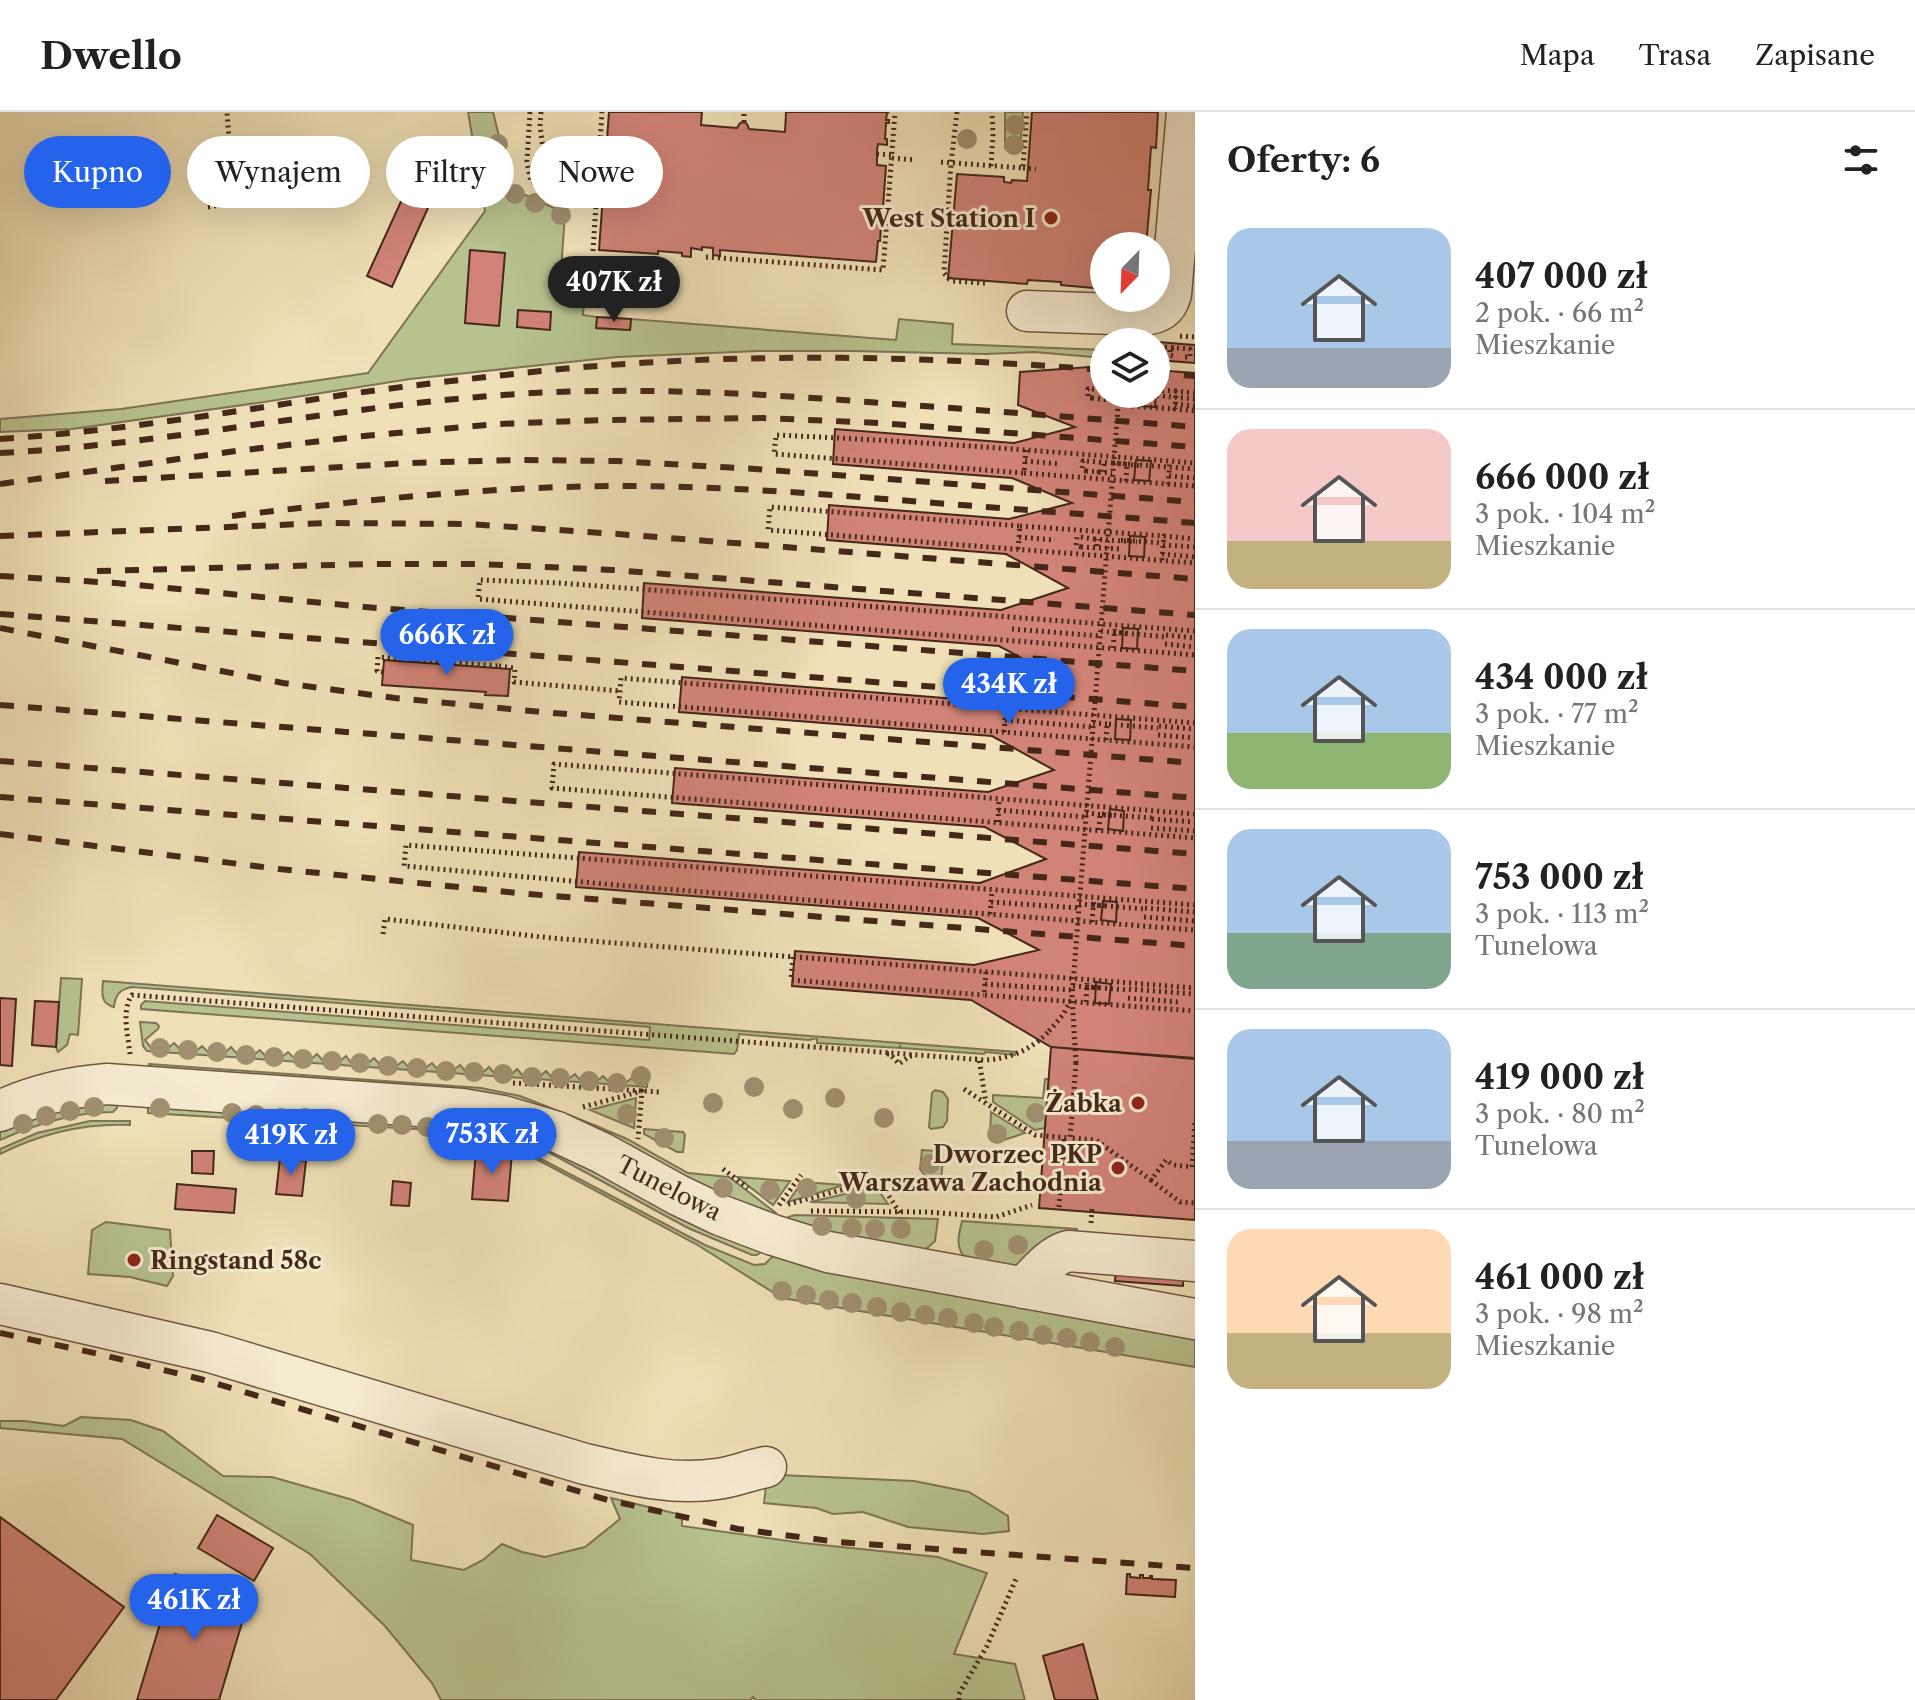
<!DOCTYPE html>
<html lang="pl">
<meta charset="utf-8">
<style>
body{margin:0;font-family:"Libre Caslon Text",serif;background:#f6f6f6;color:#222;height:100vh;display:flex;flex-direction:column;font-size:30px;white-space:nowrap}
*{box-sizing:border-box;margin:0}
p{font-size:26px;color:#767676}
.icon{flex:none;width:44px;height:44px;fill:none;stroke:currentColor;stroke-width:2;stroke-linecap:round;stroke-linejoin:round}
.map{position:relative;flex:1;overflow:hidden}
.side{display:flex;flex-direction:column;background:#fff;width:720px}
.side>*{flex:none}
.guide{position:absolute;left:24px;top:24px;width:760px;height:72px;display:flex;gap:16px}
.needle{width:52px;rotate:203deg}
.tools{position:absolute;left:1090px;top:120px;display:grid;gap:16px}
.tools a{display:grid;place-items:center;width:80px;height:80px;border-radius:50%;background:#fff;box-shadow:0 8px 32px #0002;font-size:40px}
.price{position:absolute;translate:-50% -68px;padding:0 18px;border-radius:28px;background:#2563eb;color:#fff;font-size:26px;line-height:52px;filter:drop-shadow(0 2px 4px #0008)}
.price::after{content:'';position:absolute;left:50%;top:48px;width:24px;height:18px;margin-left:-12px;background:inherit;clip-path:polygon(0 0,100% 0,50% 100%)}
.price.active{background:#222;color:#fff}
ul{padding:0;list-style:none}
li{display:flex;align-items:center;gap:24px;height:200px;padding:0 32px}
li+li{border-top:2px solid #e0e0e0}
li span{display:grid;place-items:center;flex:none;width:224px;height:160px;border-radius:24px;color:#555}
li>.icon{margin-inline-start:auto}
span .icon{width:96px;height:96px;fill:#fffc;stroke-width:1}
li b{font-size:34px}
h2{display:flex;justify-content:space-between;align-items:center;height:96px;padding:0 32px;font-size:34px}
.tag{padding:0 28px;border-radius:36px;background:#fff;box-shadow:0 8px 32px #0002;font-size:28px;line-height:72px}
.tag.active{background:#2563eb;color:#fff}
header{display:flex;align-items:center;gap:48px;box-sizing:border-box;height:112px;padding:0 40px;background:#fff;border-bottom:2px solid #e0e0e0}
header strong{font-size:38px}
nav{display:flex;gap:44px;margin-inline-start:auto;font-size:28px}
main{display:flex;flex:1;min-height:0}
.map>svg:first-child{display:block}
</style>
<header>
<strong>Dwello</strong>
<nav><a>Mapa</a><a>Trasa</a><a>Zapisane</a></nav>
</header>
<main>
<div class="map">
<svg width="1195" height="1588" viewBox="0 0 1195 1588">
<rect width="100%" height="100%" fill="#efe0b7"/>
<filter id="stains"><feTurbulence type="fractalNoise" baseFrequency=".0025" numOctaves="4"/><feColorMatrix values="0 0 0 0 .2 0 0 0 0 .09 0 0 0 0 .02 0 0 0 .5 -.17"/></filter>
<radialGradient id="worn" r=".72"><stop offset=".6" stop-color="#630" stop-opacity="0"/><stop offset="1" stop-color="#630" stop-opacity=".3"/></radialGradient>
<path fill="#b7c28f" stroke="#7e7554" stroke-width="2" d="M468 0H493L512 77 565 101 559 189 584 191 583 203 597 205V216L630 218 631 207 896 228 899 207 953 212 952 232 1104 238V246L1034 240 986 242 851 239H758L617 245 410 267 264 290 72 317 0 320V307L121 297 368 261 485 99Z
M1005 0H1023L1020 36 1016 41H1010L1005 36Z
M61 866 82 867 78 923 70 922 67 933 58 940 56 935Z
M103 869 1016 940 1015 943 985 940 984 942 902 936 900 934V936L817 931V926L809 928 739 922 737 938 734 942 141 897V893L145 889 649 928 650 915 132 875C120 877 115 883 114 895 100 892 102 880 103 869Z
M140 910 156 911 159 914 158 917 145 928 152 937 160 930 167 937 174 931 181 938 188 932 195 940 202 934 209 941 217 935 224 942 231 935 238 943 245 937 252 944 260 938 266 945 274 939 281 946 288 940 295 947 303 941 309 949 317 942 324 950 331 943 338 951 346 944 352 952 360 945 366 953 374 946 381 954 389 947 395 955 403 949 409 956 417 950 424 957 432 951 438 958 446 952 452 959 460 953 467 961 475 954 481 962 489 955 495 962 503 956 510 964 517 957 524 965 532 958 538 966 546 959 553 967 560 960 567 968 575 962 581 969 589 963 596 970 603 964 610 971 618 965 624 972 644 957 648 959 647 975 147 939 143 934Z
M149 952 481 976 520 984 594 1013 627 1027 688 1061 729 1065 776 1101 772 1107 623 1036 149 958Z
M1045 967H1049L1045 1016 1035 1018 993 990V983L1043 986Z
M935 978 943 980 948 987 947 1009 943 1015 931 1017 929 1015 932 981Z
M636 986 634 1016 590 998Z
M117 989V996L113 1000C73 1000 36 1012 0 1028V1016L24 1006Z
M148 990 443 1012 447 1019 148 1001Z
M991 1000 1025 1021 998 1030 990 1024Z
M90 1009H130V1013C83 1011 42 1021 0 1042V1037L37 1021Z
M472 1016 561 1038 761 1140 757 1143H752L688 1116 539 1035 505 1024 468 1021Z
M644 1017 683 1020 685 1023 683 1040H677L644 1022Z
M472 1030 504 1033 524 1038 705 1133 754 1153 765 1152 773 1144 1195 1221V1255L782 1186 696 1132 525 1041 472 1037Z
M922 1038 935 1039 941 1042 943 1048 940 1077 934 1076 920 1057Z
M737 1065 790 1069 773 1093Z
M802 1070 844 1073 788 1090Z
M876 1075 888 1092 810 1090Z
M795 1103 938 1107 935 1129 923 1140 785 1111 788 1105Z
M962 1109 1077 1117V1120L1019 1158 967 1148C955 1136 958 1125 962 1109Z
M106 1110 170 1118 173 1164 167 1174 130 1165 88 1162 92 1118Z
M81 1305 131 1308 163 1319 223 1364 272 1365 353 1388 413 1413 411 1448 464 1458 483 1448 502 1432 522 1440 545 1445 585 1435 620 1407 611 1386 682 1403V1414L803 1431 938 1445 987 1461 954 1542 1015 1552 1025 1588H756L753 1585 750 1588H441L432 1571 385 1514 310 1442 122 1327 0 1316V1309H24L64 1314Z
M780 1363 914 1369 969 1380 1008 1404 1009 1419 983 1422 908 1415 863 1400 833 1402 816 1396 764 1391 767 1366Z"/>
<path fill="#d18377" stroke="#452819" stroke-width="2" d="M609 0H702L701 13 737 16 740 11 744 10 747 12 749 17 785 20 786 0H889L887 1 886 8H889V11H886L885 27H887V33L878 32 877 38V53L886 54 883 95 876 94V100L882 101 880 129H878L876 150 720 138V144L713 143V136L702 135V138L691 136V145L682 144V141L658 139V142L599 138Z
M1032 0H1158L1156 36 1151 35 1148 78H1151L1146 134H1104V177L1061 173V170L1028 168 1027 172 948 166 957 62 1004 65V70L1011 71 1012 68 1027 69Z
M403 85 428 96 392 175 367 164Z
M470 138 505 141 499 214 465 211Z
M518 198 551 200 550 218 517 215Z
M597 205 631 207 630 218 596 216Z
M1145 229 1195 233V251L1156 248V230Z
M1104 254V282H1156V258L1195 261V946L1051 935 971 888 792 874 795 839 974 853 1039 838 978 806 576 775 579 740 980 771 1046 747 985 715 672 691 675 656 988 680 1054 658 992 624 679 600 682 565 995 590 1061 567 999 534 642 506 644 471 1001 498 1068 476 1006 442 827 428 829 393 1009 407 1072 391 1012 366 833 352 835 317 1014 331 1075 315 1018 293 1020 260Z
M1141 282H1156L1155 295 1140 294Z
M1136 348 1151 349 1149 369 1134 368Z
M1130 424 1145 425 1144 445 1129 444Z
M1123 516 1138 517 1137 537 1122 536Z
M384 548 510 557 508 584 485 583 486 580 382 573Z
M1116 607 1131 608 1130 628 1115 627Z
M1110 697 1124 699 1123 719 1108 717Z
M1103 789 1117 790 1116 810 1101 808Z
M1096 870 1111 872 1109 892 1095 891Z
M0 886 16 887 12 954 0 953Z
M35 889 59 890 56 935 32 933Z
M1051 935 1195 947V1108L1039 1096Z
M476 1038 512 1040 508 1089 472 1087Z
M192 1039H214L213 1062 192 1061Z
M280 1046 306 1049 302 1084 276 1082Z
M393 1069 411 1071 409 1094 391 1093Z
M177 1072 236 1077 234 1101 175 1097Z
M1116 1155 1183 1160V1174L1115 1169Z
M217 1403 273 1436 254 1469 198 1436Z
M0 1405 124 1495 56 1588H0Z
M175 1462 250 1484 219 1588H137Z
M1127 1462H1130V1465L1140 1466V1463H1143V1466H1150V1464H1152V1467L1176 1468 1175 1485 1126 1482Z
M1083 1532 1098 1588H1055L1043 1544Z"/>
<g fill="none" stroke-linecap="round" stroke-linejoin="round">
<defs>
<path id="minor" d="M1027 199 1144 203C1159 201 1167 197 1171 182L1187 0
M0 999C34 983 70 975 107 972L462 997 503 1004 557 1020 602 1041 678 1083 720 1103 773 1123 828 1140 1195 1207
M1023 1176C1036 1163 1050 1144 1068 1139L1195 1149
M0 1192 210 1240 585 1352C628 1362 672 1374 717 1367 734 1365 750 1358 766 1355"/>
</defs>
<use href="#minor" stroke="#705640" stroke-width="43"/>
<path stroke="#452819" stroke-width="5" stroke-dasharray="2 4" stroke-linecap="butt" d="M530 0 527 49 531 71 560 65
M541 0 540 14 547 68
M957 0 951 51 944 161 949 167 953 169 985 171
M744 10V0
M877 42 892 43
M892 46 916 48
M941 50 1023 56 1027 0
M991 54 993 23 992 0
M1023 56 1036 57
M584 61 598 58
M208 95 234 91 227 0
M593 139 602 0
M706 145 883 158 895 0
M1180 224 1195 225
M1165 235 1190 237V245H1185
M1174 236H1170V243L1174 244
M1092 277 1104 278
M1156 278 1176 279
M1195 281 1176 279 1175 297 1195 299
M1133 282 1132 294 1175 297
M1139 282 1195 287
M1092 286 1109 288V282
M1092 286H1088V277H1092
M1175 292 1195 294
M1026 338 1024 361 774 342 776 323C916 329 1055 340 1195 351
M1025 349 1061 352
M1087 349 1127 352V350
M1086 359 1099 360
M1024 361 1168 372 1170 349
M1169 364 1195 366
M1126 369 1127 352 1195 357
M1168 372 1195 374
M1020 414 1164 424
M1019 425 1055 428
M1081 425 1094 427
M1121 428 1163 431
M1163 433 1195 435
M1081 435 1121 437
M1018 437 1020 414 770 395 768 418 1195 451
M1162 442 1195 445
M1162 448 1164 424 1195 427
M1012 517 1100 524
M1195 519 559 471 480 468 478 487 1195 543
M1114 520 1166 525
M1166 523 1195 526
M1165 532 1195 535
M1113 536 1115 517
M499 554 515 556 514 570 620 579
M383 560 377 559 378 545 499 554V556
M1005 608 1093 615
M1093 611 1110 612
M1195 611 621 566 619 590 1195 635
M1159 614 1195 617
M1004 620 1006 597
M1158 623 1195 626
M1106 628 1107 612 1158 616
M998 698 1086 705
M1195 702 554 652 552 676 1195 726
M1152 707 1195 710
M998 710 999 687
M1151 716 1195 719
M1099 718 1100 702 1152 706
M991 790 1079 796
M1093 793 1145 797
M1195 793 406 733 404 754 639 775 1195 818
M1145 796 1195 800
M990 802 992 778
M1144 805 1195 809
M1092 810 1094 786
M383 822 385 807 551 826 1195 876
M793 845 791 868 984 883
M986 860 984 883 1195 899
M985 872 1073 878
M1087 875 1129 878
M1129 877 1195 882
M1128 886 1179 890
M1086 890 1087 871
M130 942C128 923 121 899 132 883L984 948C1010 947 1031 938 1049 919
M887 942H890L899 952 910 944H914
M975 947H979L986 991
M1076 951 1070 1026 1096 1028 1151 1068 1166 1048 1173 1053 1192 1055
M513 971 660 980
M964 977 1035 1023 1070 1026
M583 995 642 979 638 1027
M1192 1055 1195 1008
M723 1057 748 1076
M1151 1068 1180 1090 1195 1091
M879 1069 900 1101
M788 1092 876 1069
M779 1093 801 1063
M1059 1095 1064 1026
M811 1099 926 1100 996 1105 1032 1093
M1091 1111 1092 1097
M959 1588V1582L987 1534 1016 1467"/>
<use href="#minor" stroke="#f5ebd0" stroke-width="40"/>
<path stroke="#452819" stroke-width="6" stroke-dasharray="14 14" stroke-linecap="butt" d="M1156 261 1195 264
M0 327C117 319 232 300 349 282 413 273 477 266 541 259 728 240 917 243 1104 258
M0 341C187 331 369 287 557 280 670 276 782 283 894 292 995 299 1095 307 1195 315
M105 369 408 351 517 348 616 349 755 357 1195 390
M0 372 236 339 364 324 498 312 605 308 763 306 880 311 1195 335
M232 404C363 388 494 374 626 374 717 374 808 381 898 388 997 396 1096 403 1195 411
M0 424 328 411 468 412 618 422 1195 467
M97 459 369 452H478L613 458 1195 503
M0 464 116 471 365 495 1195 559
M0 502 1195 595
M0 516 283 571 395 586 541 600 1195 651
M0 593 1195 686
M0 649 1195 742
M0 685 1195 777
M0 722 279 757 528 782 1195 834
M0 1221 99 1242 204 1268 608 1388 738 1417 838 1430 1195 1456"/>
<path stroke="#452819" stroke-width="5" stroke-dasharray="2 4" stroke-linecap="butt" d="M1099 350 1104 351 1103 360H1099L1112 361
M1113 351 1143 354
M1086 359 1082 358 1083 349 1087 350
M1094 427 1137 430
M1081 435 1076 434 1077 425H1081
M1093 435 1097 436 1098 427
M1101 519 1130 522
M1086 701 1116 704
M1079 792 1109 794
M1073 874 1103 876
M1049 919 1063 903 1072 886
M1076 951 1072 885 1119 282"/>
</g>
<g fill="#a19070">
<circle cx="1015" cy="13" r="10"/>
<circle cx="967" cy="27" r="10"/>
<circle cx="498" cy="32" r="10"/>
<circle cx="1014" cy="33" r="10"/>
<circle cx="504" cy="62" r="10"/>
<circle cx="515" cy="82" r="10"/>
<circle cx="535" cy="91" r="10"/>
<circle cx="561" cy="103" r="10"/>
<circle cx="160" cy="936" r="10"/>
<circle cx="188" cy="938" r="10"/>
<circle cx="217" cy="940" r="10"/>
<circle cx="246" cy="943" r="10"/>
<circle cx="274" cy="945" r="10"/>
<circle cx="303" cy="947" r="10"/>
<circle cx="332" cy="949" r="10"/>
<circle cx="360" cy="951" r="10"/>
<circle cx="388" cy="954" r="10"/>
<circle cx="417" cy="956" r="10"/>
<circle cx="446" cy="959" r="10"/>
<circle cx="474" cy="960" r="10"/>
<circle cx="503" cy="962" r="10"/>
<circle cx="641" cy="964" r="10"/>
<circle cx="532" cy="965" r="10"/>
<circle cx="560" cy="966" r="10"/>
<circle cx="589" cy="969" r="10"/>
<circle cx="617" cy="971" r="10"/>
<circle cx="754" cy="975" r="10"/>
<circle cx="835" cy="986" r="10"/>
<circle cx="713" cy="991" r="10"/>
<circle cx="94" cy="995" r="10"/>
<circle cx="160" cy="996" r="10"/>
<circle cx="793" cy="997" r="10"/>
<circle cx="70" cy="999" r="10"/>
<circle cx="232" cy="1001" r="10"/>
<circle cx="1036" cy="1001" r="10"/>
<circle cx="627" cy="1002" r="10"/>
<circle cx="256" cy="1003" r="10"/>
<circle cx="46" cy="1004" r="10"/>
<circle cx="281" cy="1006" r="10"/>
<circle cx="305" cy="1006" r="10"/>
<circle cx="884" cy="1006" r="10"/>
<circle cx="23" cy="1012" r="10"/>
<circle cx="378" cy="1012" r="10"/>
<circle cx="402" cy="1013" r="10"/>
<circle cx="427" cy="1015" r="10"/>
<circle cx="997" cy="1022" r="10"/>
<circle cx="664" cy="1026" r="10"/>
<circle cx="930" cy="1052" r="10"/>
<circle cx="723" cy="1076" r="10"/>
<circle cx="807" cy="1076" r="10"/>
<circle cx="770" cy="1078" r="10"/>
<circle cx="856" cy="1087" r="10"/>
<circle cx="822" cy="1114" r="10"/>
<circle cx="852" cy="1116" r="10"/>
<circle cx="875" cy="1117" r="10"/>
<circle cx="901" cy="1117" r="10"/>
<circle cx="1018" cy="1133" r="10"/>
<circle cx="984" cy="1138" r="10"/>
<circle cx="782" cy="1179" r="10"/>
<circle cx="806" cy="1183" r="10"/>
<circle cx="829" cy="1188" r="10"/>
<circle cx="852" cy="1191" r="10"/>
<circle cx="877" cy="1195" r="10"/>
<circle cx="901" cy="1200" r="10"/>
<circle cx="925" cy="1203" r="10"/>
<circle cx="948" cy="1206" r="10"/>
<circle cx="974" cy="1211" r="10"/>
<circle cx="994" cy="1215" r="10"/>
<circle cx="1019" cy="1219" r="10"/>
<circle cx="1043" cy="1223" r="10"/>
<circle cx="1067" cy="1226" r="10"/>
<circle cx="1090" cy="1230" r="10"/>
<circle cx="1115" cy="1235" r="10"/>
</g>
<g fill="#8f2418" stroke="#f5ebd0" stroke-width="3">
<circle cx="1051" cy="106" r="8"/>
<circle cx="1138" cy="991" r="8"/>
<circle cx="1118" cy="1056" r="8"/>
<circle cx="134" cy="1148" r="8"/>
</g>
<g text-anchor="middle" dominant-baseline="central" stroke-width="6" stroke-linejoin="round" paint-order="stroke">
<g font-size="24" font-weight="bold" fill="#452819" stroke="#f5ebd0" text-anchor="end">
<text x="1035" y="106">West Station I</text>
<text x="1122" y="991">Żabka</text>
<text x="1102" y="1042">Dworzec PKP<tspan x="1102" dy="28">Warszawa Zachodnia</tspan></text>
<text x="150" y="1148" text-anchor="start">Ringstand 58c</text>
</g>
<g font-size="24" fill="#452819" stroke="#f5ebd0">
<text transform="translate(669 1076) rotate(27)">Tunelowa</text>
</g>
</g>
<rect width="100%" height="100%" filter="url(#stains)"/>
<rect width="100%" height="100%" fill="url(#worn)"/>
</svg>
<div class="tools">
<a><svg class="needle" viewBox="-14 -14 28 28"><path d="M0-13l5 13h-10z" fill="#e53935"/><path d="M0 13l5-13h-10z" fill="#767676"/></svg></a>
<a><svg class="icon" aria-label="layers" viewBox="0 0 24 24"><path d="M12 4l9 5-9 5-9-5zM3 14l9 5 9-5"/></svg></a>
</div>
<b class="price active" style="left:614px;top:212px">407K zł</b>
<b class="price" style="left:447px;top:565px">666K zł</b>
<b class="price" style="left:1009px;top:614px">434K zł</b>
<b class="price" style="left:492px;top:1064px">753K zł</b>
<b class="price" style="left:291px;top:1065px">419K zł</b>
<b class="price" style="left:194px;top:1530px">461K zł</b>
<div class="guide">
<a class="tag active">Kupno</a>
<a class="tag">Wynajem</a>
<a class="tag">Filtry</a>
<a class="tag">Nowe</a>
</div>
</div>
<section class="side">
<h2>Oferty: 6<svg class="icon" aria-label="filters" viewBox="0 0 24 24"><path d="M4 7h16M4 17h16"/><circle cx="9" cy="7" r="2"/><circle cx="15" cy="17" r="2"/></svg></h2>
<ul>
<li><span style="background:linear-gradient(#a9c7e8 75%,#9aa5b1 0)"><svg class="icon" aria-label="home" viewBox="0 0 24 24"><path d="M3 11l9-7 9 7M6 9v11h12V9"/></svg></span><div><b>407 000 zł</b><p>2 pok. · 66 m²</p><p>Mieszkanie</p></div></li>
<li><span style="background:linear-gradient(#f6c9c9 70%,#c2b280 0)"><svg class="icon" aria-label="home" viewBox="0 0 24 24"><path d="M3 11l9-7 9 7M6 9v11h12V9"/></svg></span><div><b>666 000 zł</b><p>3 pok. · 104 m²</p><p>Mieszkanie</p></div></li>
<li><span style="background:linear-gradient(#a9c7e8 65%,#8fb573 0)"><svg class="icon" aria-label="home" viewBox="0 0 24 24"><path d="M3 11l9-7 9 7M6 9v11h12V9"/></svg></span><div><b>434 000 zł</b><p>3 pok. · 77 m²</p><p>Mieszkanie</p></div></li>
<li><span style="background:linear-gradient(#a9c7e8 65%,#7fa58c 0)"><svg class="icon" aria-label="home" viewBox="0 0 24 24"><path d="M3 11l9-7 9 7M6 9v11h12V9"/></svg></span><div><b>753 000 zł</b><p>3 pok. · 113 m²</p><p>Tunelowa</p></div></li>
<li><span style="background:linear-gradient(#a9c7e8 70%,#9aa5b1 0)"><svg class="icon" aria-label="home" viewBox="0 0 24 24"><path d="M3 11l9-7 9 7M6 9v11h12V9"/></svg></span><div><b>419 000 zł</b><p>3 pok. · 80 m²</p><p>Tunelowa</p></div></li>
<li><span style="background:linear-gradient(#ffd9b3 65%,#c2b280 0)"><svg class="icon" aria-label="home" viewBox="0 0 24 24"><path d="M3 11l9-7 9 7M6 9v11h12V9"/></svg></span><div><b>461 000 zł</b><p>3 pok. · 98 m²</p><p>Mieszkanie</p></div></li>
</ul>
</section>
</main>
